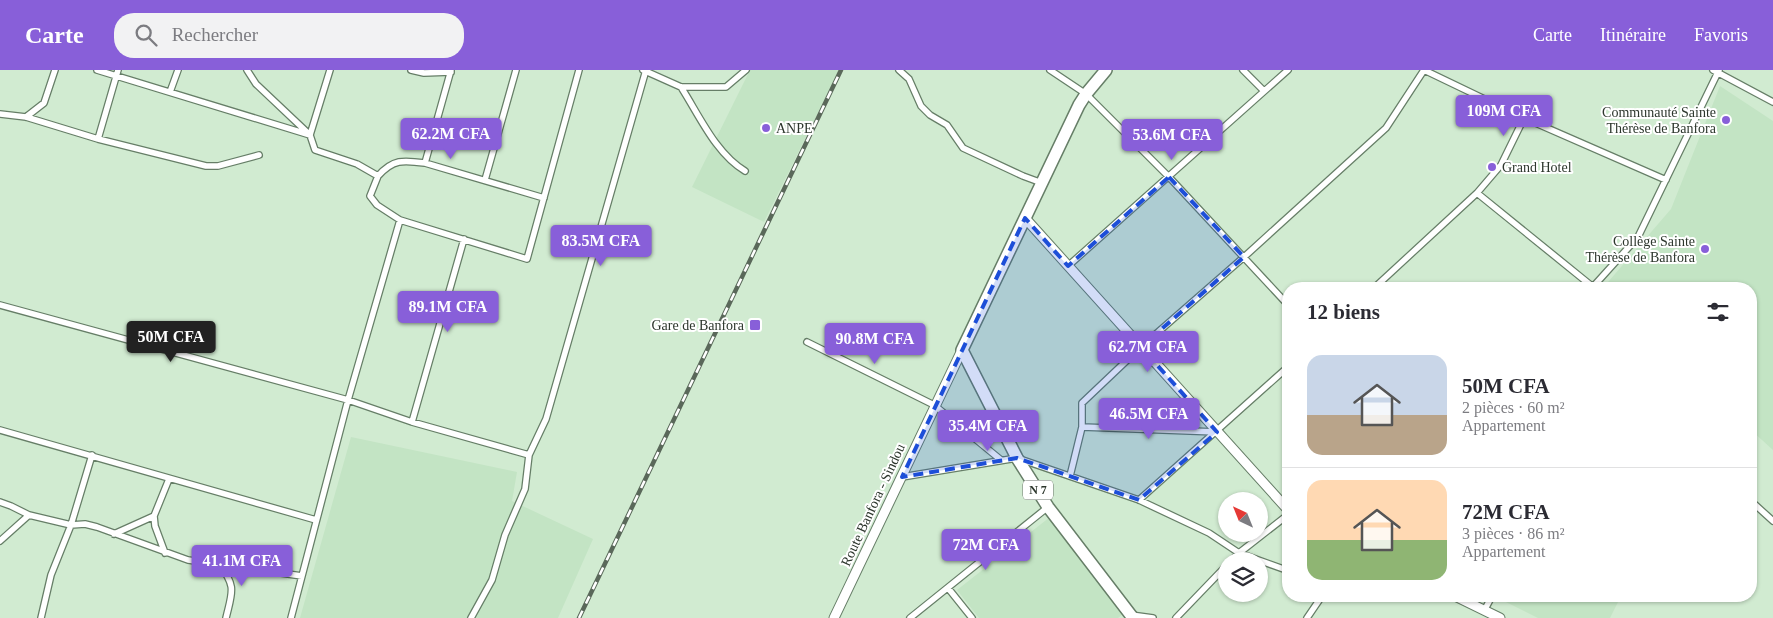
<!DOCTYPE html>
<html lang="fr">
<meta charset="utf-8">
<style>
body{margin:0;font-family:"Times New Roman",serif;background:#f2f2f3;color:#2b2b33;height:100vh;display:flex;flex-direction:column;font-size:19px;white-space:nowrap}
*{box-sizing:border-box;margin:0}
p{font-size:16px;color:#7c7c81}
.icon{flex:none;width:28px;height:28px;fill:none;stroke:currentColor;stroke-width:2;stroke-linecap:round;stroke-linejoin:round}
.map{position:relative;flex:1;overflow:hidden}
.drawer{position:absolute;left:1282px;top:212px;width:475px;height:320px;display:flex;flex-direction:column;background:#fff;border-radius:20px;box-shadow:0 1px 4px #0004}
.drawer>*{flex:none}
.needle{width:32px;rotate:317deg}
.controls{position:absolute;left:1218px;top:422px;display:grid;gap:10px}
.controls a{display:grid;place-items:center;width:50px;height:50px;border-radius:50%;background:#fff;box-shadow:0 1px 4px #0004;font-size:25px}
.price{position:absolute;translate:-50% -42px;padding:0 11px;border-radius:5px;background:#885fd9;color:#fff;font-size:16px;line-height:32px;filter:drop-shadow(0 1px 2px #0008)}
.price::after{content:'';position:absolute;left:50%;top:30px;width:15px;height:11px;margin-left:-8px;background:inherit;clip-path:polygon(0 0,100% 0,50% 100%)}
.price.current{background:#222;color:#fff}
ul{padding:0;list-style:none}
li{display:flex;align-items:center;gap:15px;height:125px;padding:0 25px}
li+li{border-top:1px solid #e1e1e2}
li span{display:grid;place-items:center;flex:none;width:140px;height:100px;border-radius:15px;color:#555}
li>.icon{margin-inline-start:auto}
span .icon{width:60px;height:60px;fill:#fffc;stroke-width:1}
li b{font-size:21px}
h2{display:flex;justify-content:space-between;align-items:center;height:60px;padding:0 25px;font-size:21px}
header{display:flex;align-items:center;gap:30px;box-sizing:border-box;height:70px;padding:0 25px;background:#885fd9;color:#fff}
header strong{font-size:24px}
nav{display:flex;gap:28px;margin-inline-start:auto;font-size:18px}
.search{width:350px;height:45px;background:#f2f2f3;display:flex;align-items:center;gap:12px;box-sizing:border-box;padding:0 18px;border-radius:20px;color:#7c7c81;font-size:19px}
.map>svg:first-child{display:block}
</style>
<header>
<strong>Carte</strong>
<div class="search"><svg class="icon" aria-label="search" viewBox="0 0 24 24"><circle cx="10" cy="10" r="6"/><path d="M15 15l6 6"/></svg>Rechercher</div>
<nav><a>Carte</a><a>Itinéraire</a><a>Favoris</a></nav>
</header>
<div class="map">
<svg width="1773" height="548" viewBox="0 0 1773 548">
<rect width="100%" height="100%" fill="#d1ebd1"/>
<path fill="#c3e4c4" d="M750 0H839L764 152 692 117Z
M1720 16 1773 51V380L1751 360V219H1602L1671 139Z
M351 367 517 402 512 431 593 469 558 548H300Z
M1050 447 1124 543 1118 548H979L957 520Z
M1499 526H1621L1610 548H1538L1498 528Z"/>
<g fill="none" stroke-linecap="round" stroke-linejoin="round">
<defs>
<path id="street" d="M97 0 310 65 330 0
M247 0 256 14 310 65 315 80 357 94 378 106 370 126 377 135 400 150 527 189 579 0
M411 0 424 3 451 2
M451 0 425 93 544 128
M643 0 681 17H726L746 0
M899 0 909 9 921 36 930 45 947 55 963 78 1023 106 1042 113
M1050 0 1086 24 1169 107 1289 236
M1243 0 1264 21
M1424 0 1524 48 1666 110
M1713 0 1773 32
M681 17C699 45 716 84 745 101
M170 22 178 0
M0 44 26 47 98 69 206 96H218L259 85
M26 47 44 33 55 0
M98 69 118 0
M378 106C393 89 403 90 425 93
M485 110 516 0
M1477 123 1593 217
M1068 196 1288 0
M1373 219 1477 123 1501 95 1524 48
M1591 219 1638 167 1719 0
M0 235 348 330 412 352 529 385
M807 272 934 335 1001 390
M412 352 464 169
M1082 357 1217 362
M0 360 316 450
M1070 406 1082 357V333L1141 277 1244 187 1386 58 1424 0
M902 407 1017 388 1139 430 1209 463 1239 483 1289 501
M1139 430 1289 296
M1751 431 1773 451
M0 432 11 436 29 445 71 455 85 454 97 457 188 490 302 506
M114 464 154 446
M0 471 29 445
M165 483 155 456 154 446 169 409
M1231 491 1239 483 1289 444
M219 494C237 517 232 522 226 548
M948 518 972 548
M1484 541 1492 526
M1131 545 1153 548
M41 548 51 505 71 455 92 385
M291 548 348 330 400 150
M471 548 492 510 505 465 525 419 529 385 546 349 646 0
M910 548 1048 437
M1176 548 1226 496
M1307 548 1322 526"/>
<path id="secondary" d="M1025 148 1289 441
M1455 526 1500 548
M834 548 962 280"/>
<path id="highway" d="M1106 0 1086 24 1079 35 962 280 1017 388 1048 437 1133 548"/>
</defs>
<use href="#street" stroke="#667e67" stroke-width="8"/>
<use href="#secondary" stroke="#667e67" stroke-width="11"/>
<use href="#highway" stroke="#667e67" stroke-width="14"/>
<use href="#street" stroke="#fff" stroke-width="5.5"/>
<use href="#secondary" stroke="#fff" stroke-width="9"/>
<use href="#highway" stroke="#fff" stroke-width="11"/>
<defs>
<path id="rail" d="M579 548 841 0"/>
</defs>
<use href="#rail" stroke="#5a685a" stroke-width="4.5"/>
<use href="#rail" stroke="#fff" stroke-width="2.5" stroke-dasharray="8" stroke-linecap="butt"/>
</g>
<path fill="#1d4ed8" fill-opacity="0.2" stroke="#1d4ed8" stroke-width="4" stroke-dasharray="10 6" stroke-linejoin="round" d="M1169 107 1244 187 1141 277 1217 362 1139 430 1017 388 902 407 1025 148 1068 196Z"/>
<g fill="#885fd9" stroke="#fff" stroke-width="2">
<circle cx="1726" cy="50" r="5"/>
<circle cx="766" cy="58" r="5"/>
<circle cx="1492" cy="97" r="5"/>
<circle cx="1705" cy="179" r="5"/>
<rect x="749" y="249" width="12" height="12" rx="2.5"/>
</g>
<g text-anchor="middle" dominant-baseline="central" stroke-width="4" stroke-linejoin="round" paint-order="stroke">
<rect fill="#fff" stroke="#6b726b" stroke-width="1" x="1023" y="410.5" width="30" height="19" rx="4"/>
<g font-size="12" font-weight="bold" fill="#2c362c">
<text x="1038" y="420">N 7</text>
</g>
<g font-size="14" fill="#2c362c" stroke="#fff" text-anchor="end">
<text x="1716" y="42">Communauté Sainte<tspan x="1716" dy="16">Thérèse de Banfora</tspan></text>
<text x="776" y="58" text-anchor="start">ANPE</text>
<text x="1502" y="97" text-anchor="start">Grand Hotel</text>
<text x="1695" y="171">Collège Sainte<tspan x="1695" dy="16">Thérèse de Banfora</tspan></text>
<text x="744" y="255">Gare de Banfora</text>
</g>
<g font-size="14" fill="#2c362c" stroke="#fff">
<text transform="translate(873 435) rotate(-65)">Route Banfora - Sindou</text>
</g>
</g>
</svg>
<div class="controls">
<a><svg class="needle" viewBox="-14 -14 28 28"><path d="M0-13l5 13h-10z" fill="#e53935"/><path d="M0 13l5-13h-10z" fill="#7c7c81"/></svg></a>
<a><svg class="icon" aria-label="layers" viewBox="0 0 24 24"><path d="M12 4l9 5-9 5-9-5zM3 14l9 5 9-5"/></svg></a>
</div>
<b class="price" style="left:1504px;top:67px">109M CFA</b>
<b class="price" style="left:451px;top:90px">62.2M CFA</b>
<b class="price" style="left:1172px;top:91px">53.6M CFA</b>
<b class="price" style="left:601px;top:197px">83.5M CFA</b>
<b class="price" style="left:448px;top:263px">89.1M CFA</b>
<b class="price current" style="left:171px;top:293px">50M CFA</b>
<b class="price" style="left:875px;top:295px">90.8M CFA</b>
<b class="price" style="left:1148px;top:303px">62.7M CFA</b>
<b class="price" style="left:1149px;top:370px">46.5M CFA</b>
<b class="price" style="left:988px;top:382px">35.4M CFA</b>
<b class="price" style="left:986px;top:501px">72M CFA</b>
<b class="price" style="left:242px;top:517px">41.1M CFA</b>
<section class="drawer">
<h2>12 biens<svg class="icon" aria-label="filters" viewBox="0 0 24 24"><path d="M4 7h16M4 17h16"/><circle cx="9" cy="7" r="2"/><circle cx="15" cy="17" r="2"/></svg></h2>
<ul>
<li><span style="background:linear-gradient(#c9d6e8 60%,#b9a48a 0)"><svg class="icon" aria-label="home" viewBox="0 0 24 24"><path d="M3 11l9-7 9 7M6 9v11h12V9"/></svg></span><div><b>50M CFA</b><p>2 pièces · 60 m²</p><p>Appartement</p></div></li>
<li><span style="background:linear-gradient(#ffd9b3 60%,#8fb573 0)"><svg class="icon" aria-label="home" viewBox="0 0 24 24"><path d="M3 11l9-7 9 7M6 9v11h12V9"/></svg></span><div><b>72M CFA</b><p>3 pièces · 86 m²</p><p>Appartement</p></div></li>
</ul>
</section>
</div>
